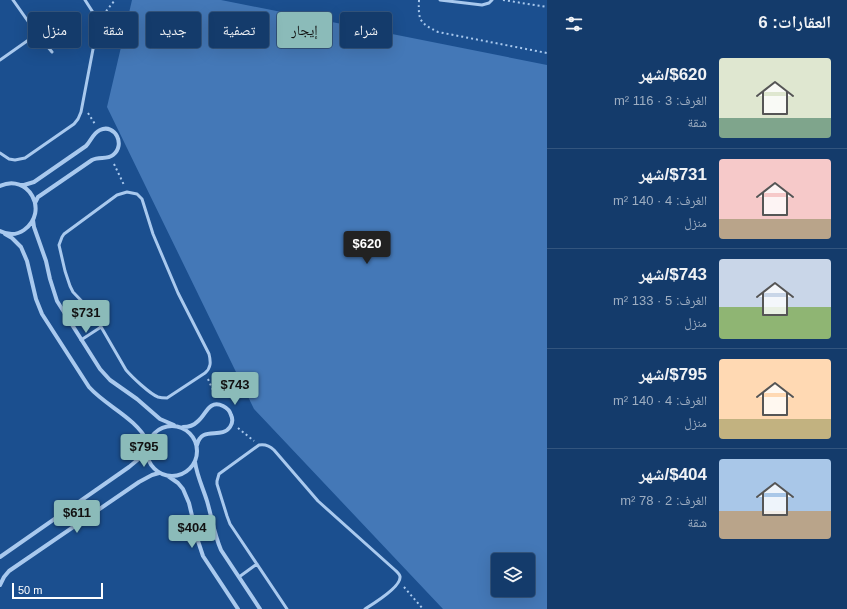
<!DOCTYPE html>
<html lang="ar">
<meta charset="utf-8">
<style>
body{margin:0;font-family:Helvetica,"Noto Naskh Arabic",sans-serif;background:#214673;color:#f1f3f6;direction:rtl;height:100vh;display:flex;flex-direction:column;font-size:15px;white-space:nowrap}
*{box-sizing:border-box;margin:0}
p{font-size:13px;color:#9dadc1}
.icon{flex:none;width:22px;height:22px;fill:none;stroke:currentColor;stroke-width:2;stroke-linecap:round;stroke-linejoin:round}
.map{position:relative;flex:1;overflow:hidden;direction:ltr}
.panel{display:flex;flex-direction:column;background:#143b6b;width:300px}
.panel>*{flex:none}
.hud{position:absolute;left:12px;top:12px;width:380px;height:36px;direction:rtl;display:flex;gap:8px}
.buttons{position:absolute;left:491px;top:553px;display:grid;gap:8px}
.buttons a{display:grid;place-items:center;width:44px;height:44px;border-radius:4px;background:#143b6b;box-shadow:0 4px 16px #0002,0 0 0 1px #33557e;font-size:20px}
.scale{position:absolute;left:12px;bottom:10px;width:91px;box-sizing:border-box;padding-left:4px;border:2px solid #fff;border-top:0;font-size:11px;line-height:14px;white-space:nowrap;color:#fff;-webkit-text-stroke:3px #1b4f8f;paint-order:stroke}
.price{position:absolute;translate:-50% -34px;padding:0 9px;border-radius:4px;background:#8bbbb9;color:#111;font-size:13px;line-height:26px;filter:drop-shadow(0 1px 2px #0008)}
.price::after{content:'';position:absolute;left:50%;top:24px;width:12px;height:9px;margin-left:-6px;background:inherit;clip-path:polygon(0 0,100% 0,50% 100%)}
.price.on{background:#222;color:#fff}
ul{padding:0;list-style:none}
li{display:flex;align-items:center;gap:12px;height:100px;padding:0 16px}
li+li{border-top:1px solid #33557e}
li span{display:grid;place-items:center;flex:none;width:112px;height:80px;border-radius:4px;color:#555}
li>.icon{margin-inline-start:auto}
span .icon{width:48px;height:48px;fill:#fffc;stroke-width:1}
li b{font-size:17px}
h2{display:flex;justify-content:space-between;align-items:center;height:48px;padding:0 16px;font-size:17px}
.chip{padding:0 14px;border-radius:4px;background:#143b6b;box-shadow:0 4px 16px #0002,0 0 0 1px #33557e;font-size:14px;line-height:36px}
.chip.on{background:#8bbbb9;color:#111}
main{display:flex;flex:1;min-height:0}
.map>svg:first-child{display:block}
</style>
<main>
<section class="panel">
<h2>العقارات: 6<svg class="icon" aria-label="filters" viewBox="0 0 24 24"><path d="M4 7h16M4 17h16"/><circle cx="9" cy="7" r="2"/><circle cx="15" cy="17" r="2"/></svg></h2>
<ul>
<li><span style="background:linear-gradient(#dfe7d0 75%,#7fa58c 0)"><svg class="icon" aria-label="home" viewBox="0 0 24 24"><path d="M3 11l9-7 9 7M6 9v11h12V9"/></svg></span><div><b>$620/شهر</b><p>الغرف: 3 · 116 m²</p><p>شقة</p></div></li>
<li><span style="background:linear-gradient(#f6c9c9 75%,#b9a48a 0)"><svg class="icon" aria-label="home" viewBox="0 0 24 24"><path d="M3 11l9-7 9 7M6 9v11h12V9"/></svg></span><div><b>$731/شهر</b><p>الغرف: 4 · 140 m²</p><p>منزل</p></div></li>
<li><span style="background:linear-gradient(#c9d6e8 60%,#8fb573 0)"><svg class="icon" aria-label="home" viewBox="0 0 24 24"><path d="M3 11l9-7 9 7M6 9v11h12V9"/></svg></span><div><b>$743/شهر</b><p>الغرف: 5 · 133 m²</p><p>منزل</p></div></li>
<li><span style="background:linear-gradient(#ffd9b3 75%,#c2b280 0)"><svg class="icon" aria-label="home" viewBox="0 0 24 24"><path d="M3 11l9-7 9 7M6 9v11h12V9"/></svg></span><div><b>$795/شهر</b><p>الغرف: 4 · 140 m²</p><p>منزل</p></div></li>
<li><span style="background:linear-gradient(#a9c7e8 65%,#b9a48a 0)"><svg class="icon" aria-label="home" viewBox="0 0 24 24"><path d="M3 11l9-7 9 7M6 9v11h12V9"/></svg></span><div><b>$404/شهر</b><p>الغرف: 2 · 78 m²</p><p>شقة</p></div></li>
</ul>
</section>
<div class="map">
<svg width="547" height="609" viewBox="0 0 547 609">
<rect width="100%" height="100%" fill="#1b4f8f"/>
<path fill="#4478b7" fill-rule="evenodd" d="M132 0H221L547 65V609H443L254 409 107 107ZM498 560H528V590H498Z"/>
<g fill="none" stroke-linecap="round" stroke-linejoin="round">
<path stroke="#a9c9ee" stroke-width="2" stroke-dasharray="2 3" stroke-linecap="butt" d="M419 0C418 21 420 23 438 32L547 53
M503 0 547 7
M103 15 115 0
M88 113 95 124
M114 164 124 185
M208 379 216 397
M238 428 254 441
M404 587 423 609"/>
<path stroke="#a9c9ee" stroke-width="3" d="M13 0 37 34 52 52
M440 0 482 5 489 3 492 0
M0 60 37 34
M0 153 9 159 15 160 25 158 74 124 78 119 81 112 98 23 94 14 85 0
M127 192 137 194 142 199 153 234 178 293 209 354C211 362 211 368 205 373L167 398C164 398 161 398 158 397 150 394 132 377 126 370L93 313 73 292 70 286 65 271 59 245 62 237 64 234 117 195Z
M81 340 101 327
M239 577 257 564
M287 609 230 524 227 516 217 484V481L219 474 259 445C265 444 270 446 274 450L318 501 395 570C397 572 400 574 400 577 401 587 373 604 365 609"/>
<path stroke="#a9c9ee" stroke-width="4" d="M20 185H24L34 182 86 146C91 141 93 133 100 130 115 123 126 145 113 155 107 160 99 156 92 160L41 195 38 197 35 203
M0 186C28 173 50 211 24 230 17 235 8 235 0 231
M33 220 34 227 46 261 50 279 57 301 100 369 110 380 137 399 160 419 174 425
M5 234 12 238 21 247 27 261 36 299 42 314 89 387C107 407 135 417 148 442
M147 451a25 25 0 1 1 50 0a25 25 0 1 1-50 0Z
M183 427C188 427 193 426 197 422 206 416 208 399 223 406 227 408 230 411 231 415 233 419 232 424 230 427 221 440 202 425 197 445
M195 462C197 476 203 488 207 501 212 518 214 534 221 550L260 609
M168 476 178 483 183 489 189 503 198 541 203 556 238 609
M0 557 129 467 141 457 147 451
M0 585 4 577 9 571 139 482 152 475 159 473"/>
</g>
</svg>
<div class="buttons">
<a><svg class="icon" aria-label="layers" viewBox="0 0 24 24"><path d="M12 4l9 5-9 5-9-5zM3 14l9 5 9-5"/></svg></a>
</div>
<div class="scale">50 m</div>
<b class="price on" style="left:367px;top:265px">$620</b>
<b class="price" style="left:86px;top:334px">$731</b>
<b class="price" style="left:235px;top:406px">$743</b>
<b class="price" style="left:144px;top:468px">$795</b>
<b class="price" style="left:77px;top:534px">$611</b>
<b class="price" style="left:192px;top:549px">$404</b>
<div class="hud">
<a class="chip">شراء</a>
<a class="chip on">إيجار</a>
<a class="chip">تصفية</a>
<a class="chip">جديد</a>
<a class="chip">شقة</a>
<a class="chip">منزل</a>
</div>
</div>
</main>
